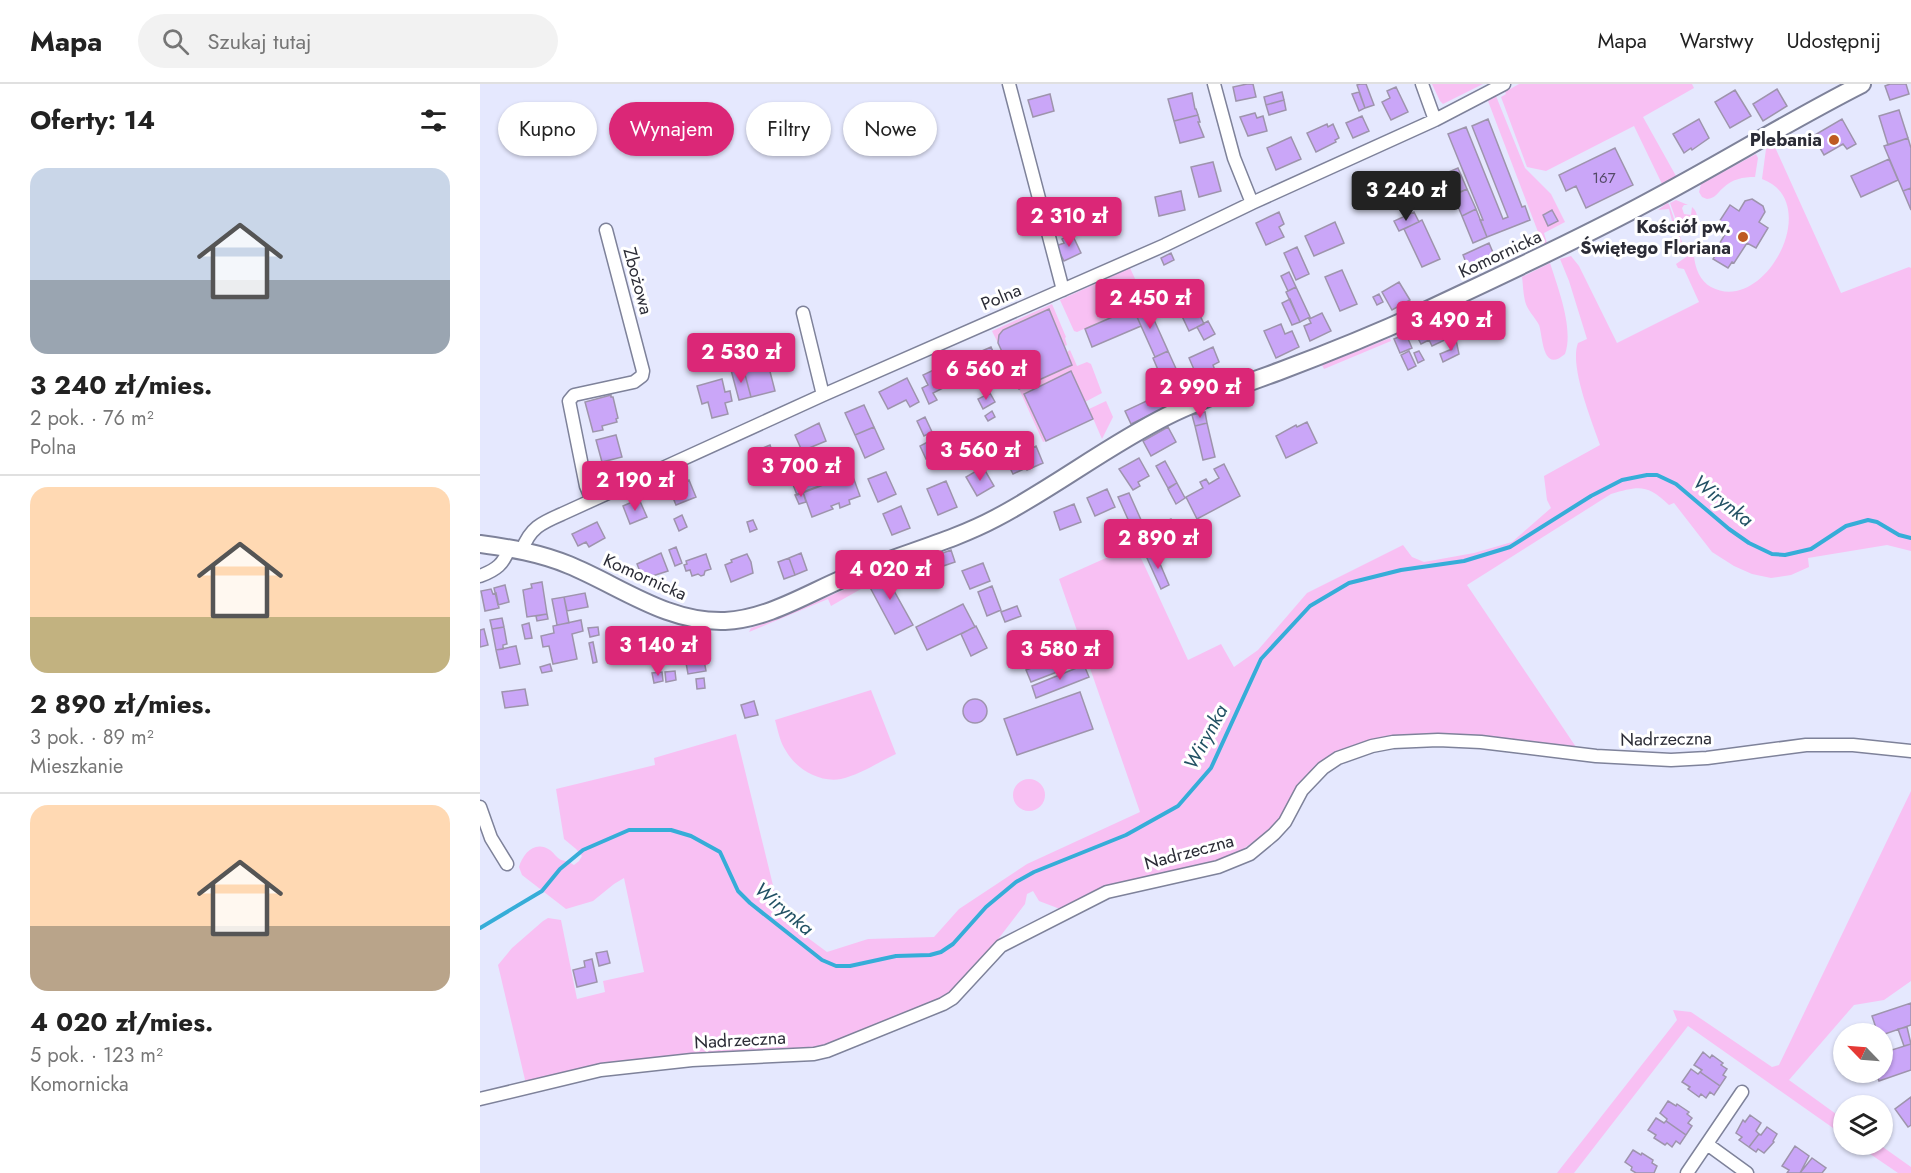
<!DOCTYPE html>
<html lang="pl">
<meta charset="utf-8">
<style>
body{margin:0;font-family:Jost,sans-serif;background:#f2f2f2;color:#222;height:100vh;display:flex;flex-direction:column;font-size:22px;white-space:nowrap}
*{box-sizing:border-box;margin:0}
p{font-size:20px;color:#767676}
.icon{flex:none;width:33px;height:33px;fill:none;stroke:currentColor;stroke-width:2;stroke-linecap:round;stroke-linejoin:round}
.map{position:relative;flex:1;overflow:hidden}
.panel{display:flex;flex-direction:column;background:#fff;width:480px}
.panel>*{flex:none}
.guide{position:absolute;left:18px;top:18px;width:570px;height:54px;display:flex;gap:12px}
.needle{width:39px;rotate:295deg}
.tools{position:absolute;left:1353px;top:939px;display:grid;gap:12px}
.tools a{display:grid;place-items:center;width:60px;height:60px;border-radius:50%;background:#fff;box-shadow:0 2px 4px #0004;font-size:30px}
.price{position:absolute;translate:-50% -51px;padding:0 14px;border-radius:6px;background:#db2777;color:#fff;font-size:20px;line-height:39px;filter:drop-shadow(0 2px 3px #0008)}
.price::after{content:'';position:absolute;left:50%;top:36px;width:18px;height:14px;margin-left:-9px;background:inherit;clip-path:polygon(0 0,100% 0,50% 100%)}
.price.selected{background:#222;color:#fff}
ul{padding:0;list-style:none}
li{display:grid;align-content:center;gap:12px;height:318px;padding:0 30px}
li+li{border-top:2px solid #e0e0e0}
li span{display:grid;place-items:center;height:186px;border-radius:18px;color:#555}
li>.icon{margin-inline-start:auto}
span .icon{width:108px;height:108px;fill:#fffc;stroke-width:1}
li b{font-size:26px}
h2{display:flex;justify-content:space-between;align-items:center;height:72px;padding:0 30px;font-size:26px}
.tag{padding:0 21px;border-radius:27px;background:#fff;box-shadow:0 2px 4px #0004;font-size:21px;line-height:54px}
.tag.selected{background:#db2777;color:#fff}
header{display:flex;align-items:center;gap:36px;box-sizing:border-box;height:84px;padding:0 30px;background:#fff;border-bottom:2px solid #e0e0e0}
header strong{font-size:28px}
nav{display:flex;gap:33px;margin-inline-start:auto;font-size:21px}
.search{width:420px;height:54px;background:#f2f2f2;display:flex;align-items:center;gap:15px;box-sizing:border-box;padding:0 21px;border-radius:33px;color:#767676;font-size:22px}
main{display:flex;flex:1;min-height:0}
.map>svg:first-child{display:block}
</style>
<header>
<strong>Mapa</strong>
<div class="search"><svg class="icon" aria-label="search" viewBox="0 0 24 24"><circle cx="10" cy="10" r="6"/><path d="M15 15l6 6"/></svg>Szukaj tutaj</div>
<nav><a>Mapa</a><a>Warstwy</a><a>Udostępnij</a></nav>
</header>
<main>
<section class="panel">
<h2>Oferty: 14<svg class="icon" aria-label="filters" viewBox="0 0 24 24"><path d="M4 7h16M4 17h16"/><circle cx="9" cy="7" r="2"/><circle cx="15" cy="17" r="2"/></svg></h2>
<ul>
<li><span style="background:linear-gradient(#c9d6e8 60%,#9aa5b1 0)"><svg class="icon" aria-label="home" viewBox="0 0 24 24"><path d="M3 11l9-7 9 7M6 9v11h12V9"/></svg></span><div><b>3 240 zł/mies.</b><p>2 pok. · 76 m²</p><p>Polna</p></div></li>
<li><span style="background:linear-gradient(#ffd9b3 70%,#c2b280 0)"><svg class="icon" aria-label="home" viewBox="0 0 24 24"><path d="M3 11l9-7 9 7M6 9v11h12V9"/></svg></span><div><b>2 890 zł/mies.</b><p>3 pok. · 89 m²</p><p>Mieszkanie</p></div></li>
<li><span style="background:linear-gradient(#ffd9b3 65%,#b9a48a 0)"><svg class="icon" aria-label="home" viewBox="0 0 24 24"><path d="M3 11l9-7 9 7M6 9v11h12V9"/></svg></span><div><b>4 020 zł/mies.</b><p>5 pok. · 123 m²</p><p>Komornicka</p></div></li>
</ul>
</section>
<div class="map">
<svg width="1431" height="1089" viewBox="0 0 1431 1089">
<rect width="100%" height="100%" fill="#e5e8fe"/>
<path fill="#f8c0f3" d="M952 0H1003L963 20 960 17Z
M1039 0H1212L1214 4 1163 33 1196 92 1182 100 1154 42 1066 87 1047 83 1021 13 1026 10 1025 8Z
M1016 12 1045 84 1071 110 1085 138 1064 149 1067 159 1063 161 1008 17Z
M1294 61 1361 209 1429 183 1431 184V467L1407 461 1328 474 1329 483 1311 491 1291 494 1272 490 1254 482 1232 468 1194 419 1189 421C1167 400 1159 402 1131 410L987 501 1098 666 895 656 884 658 860 668 794 740 779 754 760 767 726 781 580 825 559 817 553 807 547 810 545 820 509 867 471 910 337 966 46 1000 18 881 32 864 63 837 68 834 81 836 97 915 125 908 123 897 164 888 144 794 134 800 113 817 86 825 42 791 39 783C43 769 55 756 70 766 74 769 77 774 81 776 86 777 89 778 94 781L99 777 102 772 96 765 84 755 76 705 175 681 174 674 256 650 301 834 347 868 388 855 454 853 479 825 547 780 660 728 579 495 655 461 708 576 741 560 754 583 778 566 827 509 923 461 932 473 944 478 994 469 1032 458 1071 424 1067 416 1064 392 1120 361C1112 337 1089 282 1098 259L1107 255 1089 197 1080 175 1091 172 1099 182 1137 259 1219 218 1204 185 1198 184 1196 180 1212 169 1214 172C1215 184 1220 197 1231 203 1284 232 1345 118 1282 95L1286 65Z
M1276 70 1278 74 1275 93C1263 93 1252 95 1243 104 1237 109 1236 114 1227 115L1222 113 1219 108 1221 100Z
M1196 116 1208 121H1204L1202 124 1204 130 1211 131 1212 123C1218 128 1218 135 1215 142L1207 140 1198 141 1190 119Z
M1187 119 1189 120 1203 161 1193 166 1189 165 1186 160 1197 157 1189 125 1178 126Z
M1070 179C1078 204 1094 245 1085 270 1062 290 1063 252 1059 241 1055 233 1047 226 1045 217 1043 209 1043 200 1042 193Z
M650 184 666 218 597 248 594 247 580 216Z
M572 220 586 253 585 254 587 261 585 262 569 225 523 246 519 251 518 259 512 247Z
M910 254 911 257 844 285 842 281Z
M590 266 597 282 607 278 611 280 622 309 605 318 591 287 545 310 566 357 563 358 539 305 592 281 587 268Z
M626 317 633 333 622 355 609 325Z
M386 496 388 501 351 522 348 515 269 548 271 544 297 535Z
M391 606 416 670C399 678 379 691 361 695 340 699 316 685 306 667 300 658 298 647 295 636Z
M533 711a16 16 0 1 1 32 0a16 16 0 1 1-32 0Z
M1431 707V897L1404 916 1374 921 1309 996 1363 1035V1051L1208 942 1094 1089H1077L1197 936 1193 926 1211 928 1292 983 1299 981Z
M1377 1061H1400L1431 1083V1089H1418Z"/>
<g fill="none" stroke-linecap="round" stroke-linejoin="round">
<path stroke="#36add8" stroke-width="4" d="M0 844 62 807 80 785 103 766 149 746H191L211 752 240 768 258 807 270 819 342 876 356 882H370L416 872 450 871 461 868 473 860 506 823 536 798 554 788 646 751 698 722 731 684 781 575 830 522 869 499 921 486 984 477 1030 463 1111 412 1142 396 1167 391H1177L1196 400 1249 445 1269 459 1292 470 1305 471 1331 465 1366 442 1388 436 1397 438 1419 451 1431 454"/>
</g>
<path fill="#caa6f8" stroke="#9e94ac" stroke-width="1.5" d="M767 0H773L776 13 756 17 753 3Z
M880 0H886L894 21 885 24 877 1Z
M1410 0H1426L1429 10 1410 16 1405 2Z
M916 3 928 28 911 36 902 18 910 14 907 7Z
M1297 5 1307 22 1283 37 1273 20Z
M1255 6 1271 32 1250 44 1235 18Z
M802 8 804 16 786 21 784 13Z
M879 8 885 24 879 27 872 10Z
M712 9 715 25H716L718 31 694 37 688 15Z
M570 10 574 27 553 33 548 16Z
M804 16 806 26 789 31 786 21Z
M1419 26 1428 54 1408 61 1399 32Z
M775 29 777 34 783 32 787 47 768 52 760 33Z
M718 31 720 38H718L724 53 700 59 694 37Z
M882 32 889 47 873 54 866 39Z
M1008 35 1042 123 1045 122 1050 136 1007 153 1000 136H1003L968 50 986 43 1023 135 1028 133 992 42Z
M1219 35 1229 54 1212 66 1211 64 1204 69 1193 50Z
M1362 35 1376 60 1367 65 1363 60 1344 71 1333 52Z
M847 40 848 43 853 40 859 54 855 56 856 58 836 68 827 49Z
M811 53 821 75 796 86 787 64Z
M1428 54 1431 64V104L1423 107 1404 62Z
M1135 64 1153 101 1106 124 1096 102 1086 107 1079 91Z
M1409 75 1418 96 1381 113 1371 92Z
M733 78 741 107 719 113 711 83Z
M978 84 987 105 943 125 934 103Z
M1431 104V126L1423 107Z
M987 105 996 125 982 132 973 111Z
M701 107 705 126 679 132 675 113Z
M1272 115 1283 122 1285 128 1279 138 1288 144 1276 164 1267 159 1254 179 1252 178 1248 184 1233 175 1237 169 1235 167 1247 147 1237 141 1250 121 1259 127 1265 117Z
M996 125 1007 153 993 159 982 132Z
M1072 126 1078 137 1068 142 1063 131Z
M583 127 587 137 576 142 572 133Z
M799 128 804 140 799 143 804 153 786 161 776 139Z
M934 128 939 138 919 147 914 137Z
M942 136 960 175 942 183 924 145Z
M855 138 864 159 834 172 825 152Z
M592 150 601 169 584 177 576 162 584 159 582 155Z
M1009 159 1017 178 990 189 983 171Z
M817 163 829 190 816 196 804 169Z
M691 169 694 176 684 181 681 174Z
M862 186 877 220 860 227 845 193Z
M809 188 816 203 808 207 801 192Z
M919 198 930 216 912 226 902 208Z
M816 203 830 233 820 238 806 208Z
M899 210 903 218 897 221 893 213Z
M712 214 716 223 699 229 696 221Z
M810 215 820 238 812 241 802 219Z
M666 218 688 267 675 273 653 224Z
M716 223 724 240 709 247 701 230Z
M653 224 661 242 612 263 605 245Z
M569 225 592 281 539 305 518 259 519 251 523 246Z
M842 229 851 247 830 257 824 242 831 239 829 235Z
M959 231 967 247 964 249 967 255 952 262 949 256 941 260 933 245Z
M728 237 735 250 724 256 717 243Z
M801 240 805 250 812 247 819 263 796 274 784 247Z
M277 250 284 277 269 281 261 254Z
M926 250 932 264 920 269 914 255Z
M976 256 979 270 963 278 960 270 972 265 970 259Z
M511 263 521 286 499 296 488 273Z
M733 263 739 278 733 281 736 289 719 297 709 274Z
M688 267 703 300 687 307 673 274Z
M929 267 936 282 928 286 921 271Z
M939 267 944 276 938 279 934 269Z
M287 276 295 307 271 313 263 283Z
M464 281 473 299 453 309 457 316 449 320 442 304 448 301 443 291Z
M263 283 271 313 259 316 251 286Z
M591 287 613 335 566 357 544 310Z
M427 294 439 318 430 323 426 316 408 325 399 308Z
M242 295 245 308 250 307 252 317 245 319 248 330 232 334 228 318 222 320 217 302Z
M703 300 708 313 651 340 645 327Z
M510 309 515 318 503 325 498 315Z
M131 311V313H133L138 334 136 335 137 338 122 342 123 346 113 348 105 318Z
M384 321 394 343 375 351 365 329Z
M512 327 515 333 508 337 505 332Z
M725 328 727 339 715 342 712 331Z
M445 333 452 348 444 352 437 337Z
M827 338 837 359 806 374 796 352 816 341 817 343Z
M339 339 346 357 322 367 315 351Z
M727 339 735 373 723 376 715 342Z
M394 343 404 365 385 374 375 351Z
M688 343 696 358 671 372 663 357Z
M136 351 142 373 122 378 116 356Z
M455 354 461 367 446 375 440 362Z
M470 357 478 372 469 377 461 362Z
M290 361 296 379 284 384 278 366Z
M556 362 563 379 547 386 546 384 533 390 527 378Z
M659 374 669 392 658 398 660 402 653 406 639 385Z
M685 377 697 399 688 404 676 382Z
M358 380 363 393 338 403 333 390Z
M744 380 760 412 717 435 706 413 723 404 720 398 726 395 729 400 739 394 734 385Z
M503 383 514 402 497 412 486 393Z
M406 388 416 410 398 418 388 395Z
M320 389 323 398 334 393 338 403 317 411 310 393Z
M372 390 380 412 369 416 370 420 360 424 359 419 351 422 353 425 332 433 323 408Z
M209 396 216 413 196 421 189 404Z
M466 397 477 423 458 431 447 405Z
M697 399 705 414 696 420 688 405Z
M627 405 635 423 615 432 607 414Z
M323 408 326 418 319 420 315 411Z
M649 409 666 447 655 451 638 413Z
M159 415 167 433 150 440 143 422Z
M594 420 601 438 580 446 574 428Z
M421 422 430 444 412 451 403 430Z
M202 431 207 443 199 447 194 435Z
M691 435 700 456 665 472 655 451Z
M273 436 277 445 270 448 267 438Z
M117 438 125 454 109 463 106 458 98 462 92 450Z
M196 463 202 479 195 482 189 466Z
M471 466 475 478 434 492 430 481Z
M675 468 689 501 681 505 666 472Z
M181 469 188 487 163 495 157 480Z
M321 469 327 486 315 491 309 474Z
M226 470 231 485 225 487 224 491 221 492 218 490 212 492 210 486 206 487 204 481 207 480 206 477Z
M267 470 271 478 273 489 251 498 245 481 252 478 251 476Z
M309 474 315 491 304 495 298 478Z
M503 479 510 497 490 505 482 487Z
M417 485 420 491 408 496 433 541 415 550 386 496Z
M62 498 67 530 47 533 43 506 52 504 51 500Z
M25 501 29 518 18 521 14 504Z
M512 502 521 526 507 532 498 508Z
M11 505 13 510 16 509 19 524 5 527 1 507Z
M105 509 108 523 87 527 84 513Z
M84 513 89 539 77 541 72 515Z
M483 520 495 543 447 566 436 543Z
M537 522 541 532 525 538 521 528Z
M67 530 68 535 57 537 56 532Z
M22 534 24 543 12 545 10 536Z
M101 536 103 547 92 550 97 575 73 580 69 562 63 563 61 552 74 549 73 542Z
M49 539 52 554 45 555 42 541Z
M496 542 507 564 491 572 481 550Z
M24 543 27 560 23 561V565L16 566 12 545Z
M118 543 119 551 110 553 108 544Z
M4 545 8 561 0 563V546Z
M174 552 191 556 189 563 199 565 196 577 159 568 162 557 172 559Z
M113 558 117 578 113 579 109 559Z
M36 562 40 580 20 584 16 566Z
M222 565 226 587 208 590 204 568Z
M599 566 603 578 551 598 546 586Z
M70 580 72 587 62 589 60 583Z
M604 581 609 593 556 614 552 602Z
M195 587 196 596 186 598 185 588Z
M182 588 183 597 174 599 172 589Z
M224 594 225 604 217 605 216 595Z
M45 605 48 621 25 624 22 608Z
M600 608 613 645 537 671 524 635Z
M483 627a12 12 0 1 1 24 0a12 12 0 1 1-24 0Z
M274 617 278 631 265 634 261 621Z
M127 867 130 879 119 882 116 869Z
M112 875 117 898 97 903 93 886 105 883 104 877Z
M1431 919V941L1402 951 1398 950 1392 932Z
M1427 943 1431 960 1424 962 1418 945Z
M1431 960V986L1399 997 1396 988H1402V969Z
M1223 968 1230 974 1232 971 1243 979 1241 981 1247 985 1243 991 1246 993 1240 1002 1220 988 1222 986 1214 981Z
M1211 985 1218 990 1220 988 1240 1002 1234 1011 1230 1008 1226 1014 1221 1010 1219 1013 1208 1005 1210 1003 1202 998Z
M1431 1013V1041L1428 1043 1415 1025Z
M1188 1017 1196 1022 1197 1020 1209 1028 1207 1030 1212 1034 1208 1039 1212 1042 1206 1051 1186 1037 1187 1035 1180 1029Z
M1270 1031 1281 1039 1276 1047 1279 1050 1269 1063 1259 1056 1262 1053 1256 1049 1263 1036 1265 1038Z
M1176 1034 1184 1039 1186 1037 1206 1051 1200 1060 1196 1057 1192 1063 1187 1059 1185 1061 1174 1054 1176 1051 1168 1046Z
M1287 1043 1297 1050 1293 1057 1294 1058 1284 1069 1278 1065 1276 1068 1269 1063 1279 1050 1281 1051Z
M1315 1062 1329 1072 1320 1089H1307L1309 1086 1302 1082Z
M1153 1066 1161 1071 1162 1069 1173 1076 1172 1079 1177 1082 1174 1089H1156L1151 1086 1152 1083 1145 1078Z
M1332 1074 1346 1084 1342 1089H1320Z"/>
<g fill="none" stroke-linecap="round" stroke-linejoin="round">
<defs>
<path id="street" d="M529 0 583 206
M734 0 754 74 772 119
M942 0 955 36
M323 229 343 311
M112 416 106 402 89 317 94 311 154 298 162 292 163 287 126 146
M42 466C50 444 61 439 82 430L343 311 685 161 772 119 955 36 1024 0
M0 492C16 486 24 480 29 464
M0 723 11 754 27 780
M0 1015 121 986 212 976 334 970 347 967 463 920 473 914 521 862 627 808 738 783 770 770 794 750 805 738 822 706 843 684 858 674 892 662 913 658 958 656 1001 658 1116 672 1191 676 1227 674 1326 661H1373L1431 667
M1227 1060 1267 1089
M1207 1089 1262 1008"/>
<path id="secondary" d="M0 460C30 464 60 469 89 481 140 502 187 539 245 537 288 535 328 509 367 493 416 471 469 459 516 434 575 403 627 362 687 332 723 314 762 301 800 287 848 269 895 250 941 229 1017 193 1094 158 1168 118 1240 80 1309 37 1382 0"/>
</defs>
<use href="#street" stroke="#7e829a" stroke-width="15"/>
<use href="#secondary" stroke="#7e829a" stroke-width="20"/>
<use href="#street" stroke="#fff" stroke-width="12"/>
<use href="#secondary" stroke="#fff" stroke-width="16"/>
</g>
<g fill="#be5b23" stroke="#fff" stroke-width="2">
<circle cx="1354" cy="56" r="6"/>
<circle cx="1263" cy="153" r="6"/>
</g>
<g text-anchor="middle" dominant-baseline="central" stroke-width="6" stroke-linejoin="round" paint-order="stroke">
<g font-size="15" fill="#534a66">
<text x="1124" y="94">167</text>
</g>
<g font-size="18" font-weight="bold" fill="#2b2c36" stroke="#fff" text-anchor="end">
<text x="1342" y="56">Plebania</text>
<text x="1251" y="143">Kościół pw.<tspan x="1251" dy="21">Świętego Floriana</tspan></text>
</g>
<g font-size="18" fill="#2b2c36" stroke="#fff">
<text transform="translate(1020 170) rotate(-25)">Komornicka</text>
<text transform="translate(158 197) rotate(75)">Zbożowa</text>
<text transform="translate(521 213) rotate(-23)">Polna</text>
<text transform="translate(165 493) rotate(24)">Komornicka</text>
<text transform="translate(1186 655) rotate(-1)">Nadrzeczna</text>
<text transform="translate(709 768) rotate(-15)">Nadrzeczna</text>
<text transform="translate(260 956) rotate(-3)">Nadrzeczna</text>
</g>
<g font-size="20" font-style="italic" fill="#225164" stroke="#fff">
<text transform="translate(1243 417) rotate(38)">Wirynka</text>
<text transform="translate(726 653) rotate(-62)">Wirynka</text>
<text transform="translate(304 825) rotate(40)">Wirynka</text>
</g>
</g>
</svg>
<div class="tools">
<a><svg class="needle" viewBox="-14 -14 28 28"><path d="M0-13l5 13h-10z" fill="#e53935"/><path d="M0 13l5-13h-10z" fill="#767676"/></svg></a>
<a><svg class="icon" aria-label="layers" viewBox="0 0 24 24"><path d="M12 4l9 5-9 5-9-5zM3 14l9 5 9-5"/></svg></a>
</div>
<b class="price selected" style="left:926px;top:138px">3 240 zł</b>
<b class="price" style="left:589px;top:164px">2 310 zł</b>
<b class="price" style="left:670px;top:246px">2 450 zł</b>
<b class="price" style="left:971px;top:268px">3 490 zł</b>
<b class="price" style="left:261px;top:300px">2 530 zł</b>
<b class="price" style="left:506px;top:317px">6 560 zł</b>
<b class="price" style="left:720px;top:335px">2 990 zł</b>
<b class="price" style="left:500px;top:398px">3 560 zł</b>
<b class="price" style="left:321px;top:414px">3 700 zł</b>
<b class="price" style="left:155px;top:428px">2 190 zł</b>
<b class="price" style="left:678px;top:486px">2 890 zł</b>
<b class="price" style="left:410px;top:517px">4 020 zł</b>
<b class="price" style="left:178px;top:593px">3 140 zł</b>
<b class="price" style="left:580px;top:597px">3 580 zł</b>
<div class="guide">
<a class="tag">Kupno</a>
<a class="tag selected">Wynajem</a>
<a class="tag">Filtry</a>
<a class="tag">Nowe</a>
</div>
</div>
</main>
